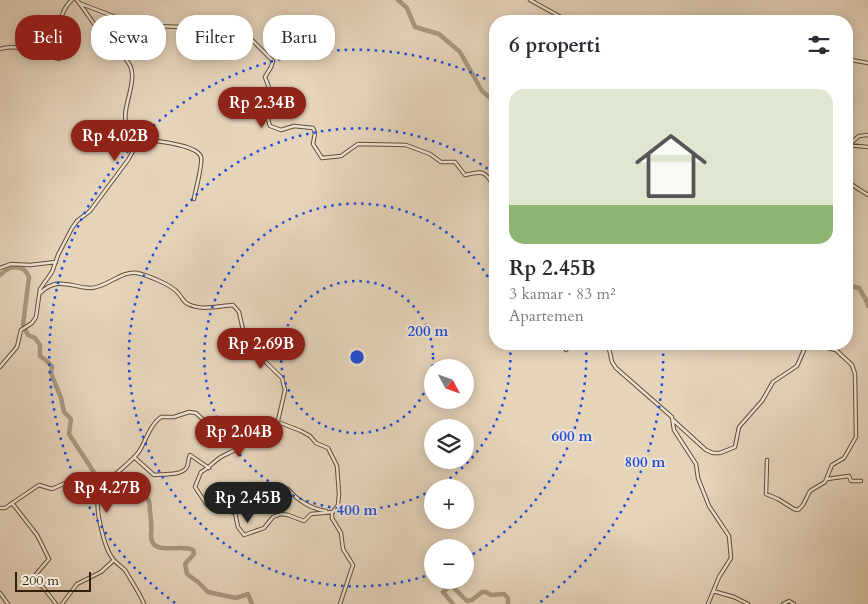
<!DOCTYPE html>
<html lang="id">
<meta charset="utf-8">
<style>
body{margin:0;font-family:Cardo,serif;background:#f7f7f7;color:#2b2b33;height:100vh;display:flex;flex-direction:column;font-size:19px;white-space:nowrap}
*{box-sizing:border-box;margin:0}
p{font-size:16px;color:#7c7c81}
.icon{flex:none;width:28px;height:28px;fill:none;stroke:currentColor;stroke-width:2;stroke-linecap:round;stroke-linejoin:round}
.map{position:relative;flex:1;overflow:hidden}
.drawer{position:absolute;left:489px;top:15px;width:364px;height:335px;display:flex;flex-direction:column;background:#fff;border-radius:20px;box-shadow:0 2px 12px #0003}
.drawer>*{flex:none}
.banner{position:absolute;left:15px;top:15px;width:399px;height:45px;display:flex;gap:10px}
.needle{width:32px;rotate:131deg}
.fabs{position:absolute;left:424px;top:359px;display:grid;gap:10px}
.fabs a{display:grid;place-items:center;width:50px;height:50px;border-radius:50%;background:#fff;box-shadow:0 2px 12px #0003;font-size:25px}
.scale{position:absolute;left:15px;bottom:12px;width:76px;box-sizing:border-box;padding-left:5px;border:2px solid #31210a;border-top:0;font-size:14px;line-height:18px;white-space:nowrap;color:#31210a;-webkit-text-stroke:4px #eee2d2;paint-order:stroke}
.price{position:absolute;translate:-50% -42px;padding:0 11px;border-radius:18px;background:#8f2418;color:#fff;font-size:16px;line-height:32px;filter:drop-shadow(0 1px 2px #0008)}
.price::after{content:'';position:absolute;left:50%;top:30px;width:15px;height:11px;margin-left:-8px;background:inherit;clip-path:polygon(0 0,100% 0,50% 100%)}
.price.active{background:#222;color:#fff}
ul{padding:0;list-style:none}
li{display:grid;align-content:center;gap:10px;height:265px;padding:0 20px}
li+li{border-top:1px solid #e1e1e2}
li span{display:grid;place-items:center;height:155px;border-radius:15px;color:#555}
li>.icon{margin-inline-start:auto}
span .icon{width:90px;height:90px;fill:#fffc;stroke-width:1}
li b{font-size:21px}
h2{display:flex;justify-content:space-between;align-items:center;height:60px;padding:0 20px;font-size:21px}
.chip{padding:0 18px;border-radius:20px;background:#fff;box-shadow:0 2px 12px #0003;font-size:18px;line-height:45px}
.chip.active{background:#8f2418;color:#fff}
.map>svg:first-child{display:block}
</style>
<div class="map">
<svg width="868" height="604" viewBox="0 0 868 604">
<rect width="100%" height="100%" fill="#e5d3ba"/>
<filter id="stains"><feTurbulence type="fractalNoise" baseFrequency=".004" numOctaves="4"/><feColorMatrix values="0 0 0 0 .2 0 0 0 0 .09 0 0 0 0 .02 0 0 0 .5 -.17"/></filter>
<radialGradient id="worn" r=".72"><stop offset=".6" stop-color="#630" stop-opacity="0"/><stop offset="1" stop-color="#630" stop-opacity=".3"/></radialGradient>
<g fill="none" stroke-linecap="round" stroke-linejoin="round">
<path stroke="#a8967e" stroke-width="4.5" d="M398 0 407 8 415 27 439 34 460 52 482 91 495 102
M0 275C9 266 23 263 29 277L23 325 28 335 35 338 40 345V356L47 361 52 367 51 373 61 398 64 412 71 419 69 434 95 474 101 478H111L129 496H143L148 499C151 504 149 506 150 511 151 520 152 524 151 534 150 558 180 543 193 550L194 554 185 564 187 574 198 582 208 592 236 598 248 594 252 604
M846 285 859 288 866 300 868 306
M453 604 443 592 451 585 467 601 472 600 482 592H486L491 595 504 594 508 598V604"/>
<defs>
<path id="minor" d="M530 0 568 21
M79 3 118 18 144 22 155 26 182 27 199 24 236 26 243 31 273 61 271 67 265 77 271 93 266 112 270 126 281 130 294 126 313 128 315 133 313 144 322 158 341 156 358 144 406 145 430 154 441 162H455L465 175C483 171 485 170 495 188
M0 49C10 45 34 49 44 53 49 55 53 58 59 59L66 51C66 41 64 40 62 31 58 20 64 7 72 0
M846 59 868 63
M140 139C153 141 197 144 201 157 203 164 195 192 194 199
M848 145 868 147
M846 147 859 136 868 135
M846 181 868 195
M0 268 11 264 30 265 56 262
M608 344 612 362 616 368 672 417 674 430 696 464 698 478 709 506 729 536 731 558 719 577 708 604
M609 349 614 344
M566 350 570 344
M0 367 17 347 21 330 32 323 36 317 40 289 52 272 58 255 72 228 77 221 90 211 128 160 140 139C138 131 128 131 126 123 122 109 134 89 132 73 131 59 117 53 109 44 97 30 88 14 77 0
M673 420 706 450 713 453H720L735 447 739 427 762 401 773 382 797 366 804 350 808 345 812 344 836 350 852 365 855 374 856 437 844 458 832 465 825 482 810 491 803 505 798 510 794 509 778 499 766 494 767 460
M278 422 301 431 310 436 316 443 328 448 337 466 339 494 338 505 332 513V518L341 533 343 549 353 565 340 604
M243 444C236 451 228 453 221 457 213 462 209 468 201 472L195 487 207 505 235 513 238 527 244 535 264 528 273 517 281 514 288 515 304 521 311 514 333 512
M134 457 154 475C163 474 182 476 187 467 189 462 188 459 190 455L209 468
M827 479 849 476 851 481H861
M82 481C82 494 87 495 98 500 96 511 104 546 111 556 114 562 120 565 125 570 128 575 143 599 144 604
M288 489C297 500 311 509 326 511
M12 503 37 535 49 559 31 580 43 587 56 604
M0 508H5L39 485 52 489 70 481 106 482C115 474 134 460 140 450 147 438 150 425 161 417H174L189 412 196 413 213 429 225 432 246 445 264 439 277 425 285 390 282 378 246 343 239 312 233 305C218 306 202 311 188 304 183 302 182 297 178 293 172 285 147 275 137 273 121 270 107 288 90 288 70 287 58 276 40 293
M713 591 734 597 748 604
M0 593 8 604
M62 604 77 584 101 572 114 560
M783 604 789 601 794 604"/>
</defs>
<use href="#minor" stroke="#5e4e36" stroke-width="4.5"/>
<use href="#minor" stroke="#eee2d2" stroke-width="2.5"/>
</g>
<g fill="none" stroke="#1d4ed8" stroke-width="2.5" stroke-dasharray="2.5 5">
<circle cx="357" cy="357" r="76"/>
<path d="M432 490A153 153 0 1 1 495 290M510 345A153 153 0 0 1 437 487"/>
<path d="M432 574A229 229 0 1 1 495 174M586 345A229 229 0 0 1 466 558"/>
<path d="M175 603A306 306 0 0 1 494 83M663 346A306 306 0 0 1 539 603"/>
</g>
<circle cx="357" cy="357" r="8" fill="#1d4ed8" stroke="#eee2d2" stroke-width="2.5"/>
<g font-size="15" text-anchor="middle" font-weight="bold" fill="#1d4ed8" stroke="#eee2d2" stroke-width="4" stroke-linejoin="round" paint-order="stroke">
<text x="428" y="336">200 m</text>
<text x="572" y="441">600 m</text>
<text x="645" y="467">800 m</text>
<text x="357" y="515">400 m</text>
</g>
<rect width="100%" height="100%" filter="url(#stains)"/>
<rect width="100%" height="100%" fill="url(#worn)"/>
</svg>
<div class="fabs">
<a><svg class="needle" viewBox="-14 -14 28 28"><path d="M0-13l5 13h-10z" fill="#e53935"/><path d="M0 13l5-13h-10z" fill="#7c7c81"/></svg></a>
<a><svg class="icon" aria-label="layers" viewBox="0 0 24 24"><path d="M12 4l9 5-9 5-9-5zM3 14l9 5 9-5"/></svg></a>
<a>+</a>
<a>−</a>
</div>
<div class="scale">200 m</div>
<b class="price" style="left:262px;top:129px">Rp 2.34B</b>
<b class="price" style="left:115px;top:162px">Rp 4.02B</b>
<b class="price" style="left:261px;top:370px">Rp 2.69B</b>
<b class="price" style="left:239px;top:458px">Rp 2.04B</b>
<b class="price" style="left:107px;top:514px">Rp 4.27B</b>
<b class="price active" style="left:248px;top:524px">Rp 2.45B</b>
<div class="banner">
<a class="chip active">Beli</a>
<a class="chip">Sewa</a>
<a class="chip">Filter</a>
<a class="chip">Baru</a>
</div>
<section class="drawer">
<h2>6 properti<svg class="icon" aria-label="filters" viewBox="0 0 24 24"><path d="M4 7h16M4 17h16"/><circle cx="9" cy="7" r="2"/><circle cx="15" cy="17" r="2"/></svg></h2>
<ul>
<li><span style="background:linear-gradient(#dfe7d0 75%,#8fb573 0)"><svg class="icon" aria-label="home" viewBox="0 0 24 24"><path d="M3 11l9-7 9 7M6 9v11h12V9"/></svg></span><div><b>Rp 2.45B</b><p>3 kamar · 83 m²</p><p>Apartemen</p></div></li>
</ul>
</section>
</div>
